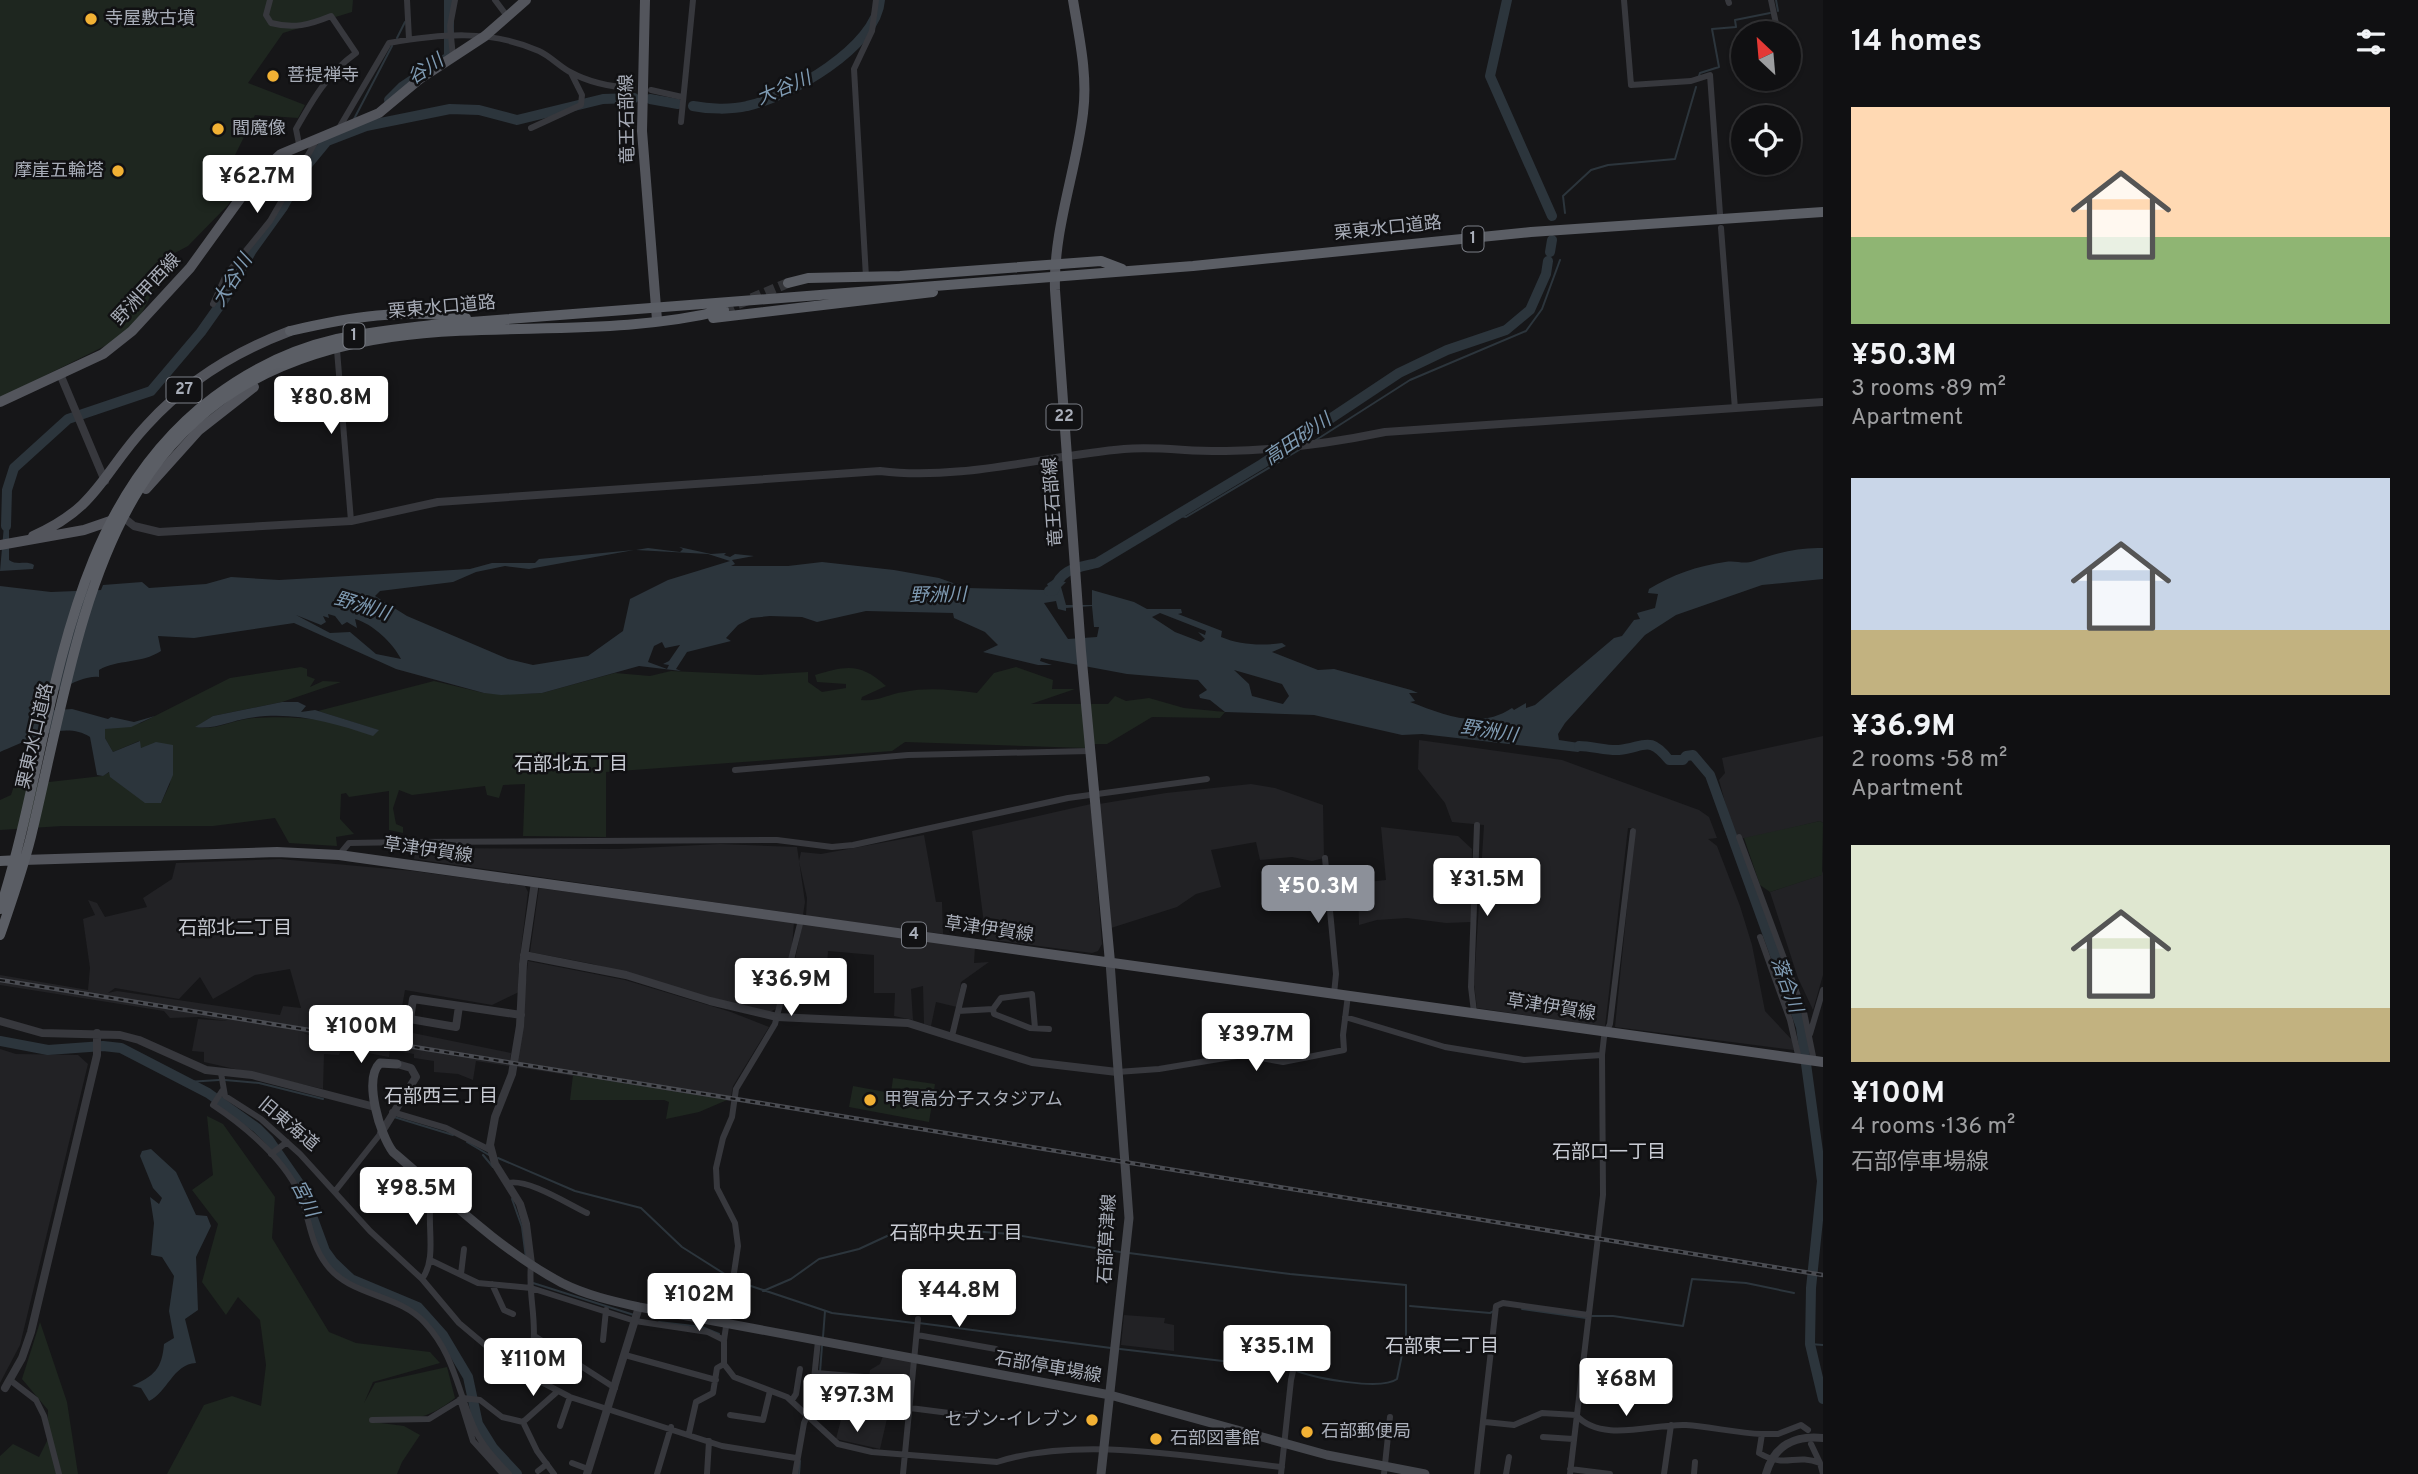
<!DOCTYPE html>
<meta charset="utf-8">
<style>
body{margin:0;font-family:Overpass,"Noto Sans JP",sans-serif;background:#1e1e20;color:#f1f3f6;height:100vh;display:flex;flex-direction:column;font-size:26px;white-space:nowrap}
*{box-sizing:border-box;margin:0}
p{font-size:23px;color:#9c9d9f}
.icon{flex:none;width:38px;height:38px;fill:none;stroke:currentColor;stroke-width:2;stroke-linecap:round;stroke-linejoin:round}
.map{position:relative;flex:1;overflow:hidden}
.details{display:flex;flex-direction:column;background:#101012;width:595px}
.details>*{flex:none}
.needle{width:46px;rotate:334deg}
.fabs{position:absolute;left:1731px;top:21px;display:grid;gap:14px}
.fabs a{display:grid;place-items:center;width:70px;height:70px;border-radius:50%;background:#101012;box-shadow:0 2px 5px #0004,0 0 0 2px #303032;font-size:35px}
.price{position:absolute;translate:-50% -60px;padding:0 16px;border-radius:7px;background:#fff;color:#222;font-size:23px;line-height:46px;filter:drop-shadow(0 2px 4px #0008)}
.price::after{content:'';position:absolute;left:50%;top:42px;width:21px;height:16px;margin-left:-10px;background:inherit;clip-path:polygon(0 0,100% 0,50% 100%)}
.price.on{background:#8c9099;color:#fff}
ul{padding:0;list-style:none}
li{display:grid;align-content:center;gap:14px;height:371px;padding:0 28px}
li span{display:grid;place-items:center;height:217px;border-radius:0px;color:#555}
li>.icon{margin-inline-start:auto}
span .icon{width:126px;height:126px;fill:#fffc;stroke-width:1}
li b{font-size:30px}
h2{display:flex;justify-content:space-between;align-items:center;height:84px;padding:0 28px;font-size:30px}
main{display:flex;flex:1;min-height:0}
.map>svg:first-child{display:block}
</style>
<main>
<div class="map">
<svg width="1823" height="1474" viewBox="0 0 1823 1474">
<rect width="100%" height="100%" fill="#161618"/>
<path fill="#222225" fill-rule="evenodd" d="M1823 736V823L1820 821 1746 839 1734 835 1719 780 1725 773 1722 758Z
M1419 740 1562 760 1699 810 1709 817 1717 838 1708 839 1717 846 1740 906 1752 945 1765 1011 1792 1040 1794 1050 1615 1027 1635 828H1628L1605 1027 1477 1008 1474 984 1484 825 1452 822 1445 803 1418 769Z
M1251 784 1275 788 1323 805 1324 858 1312 861 1292 857 1260 860 1256 842 1211 850 1221 887 1196 894 1177 907 1111 928 1099 804 1166 793Z
M1091 804 1102 944 1098 951 1092 953 986 939 972 831Z
M1381 827 1458 836 1472 849 1471 922 1446 923 1407 918 1377 920 1359 925 1358 883 1386 880Z
M924 835 936 902H942L943 934 806 916 807 898 799 861 801 852 821 854Z
M720 844 797 847 805 902 803 915 414 859 416 848 620 849Z
M280 859 413 871 525 886 528 892 518 973 519 992 492 1005 405 990 398 1030 511 1053 509 1066 476 1061 473 1080 458 1074 434 1072V1061L414 1058V1054L390 1050 389 1057 368 1053 361 1048 301 1032 342 1047 339 1055 324 1054 323 1089 204 1062V1052L192 1051 198 1019 227 1021 199 1017 170 1018 164 1011 0 985V975L88 990 90 968 83 919 95 915 88 900 97 903 105 917 147 907 143 898 172 879 176 863ZM290 969 301 1008 283 1006 280 1015 117 991 108 993 115 988 179 999 200 977 213 999 255 975Z
M1823 871V975L1813 1010 1798 978 1770 892 1821 875Z
M539 888 794 922 792 946 777 1008 770 1012 680 990 593 964 530 952Z
M803 922 975 946 974 963 989 962 961 982 957 1007 936 1002 931 1026 924 1024 923 986 911 989 913 1020 894 1016 895 993H874V955L828 951 826 981 790 983Z
M528 961 625 980 731 1012 769 1027 733 1086 730 1101 517 1067Z
M0 1049 16 1054 78 1055 88 1064 20 1345 0 1383Z
M1124 1315 1165 1318 1164 1323 1174 1325V1351L1121 1345Z
M883 1356 913 1362 909 1402 889 1410 880 1449 836 1439 847 1396 867 1390 870 1370 880 1364Z"/>
<path fill="#1e261f" d="M0 0H353L352 12 283 33 248 83 305 105 298 118 255 115 230 165 244 179 228 205 188 246 171 255 138 321 121 338 0 398Z
M301 667 307 669V676L315 679 310 687 323 681 341 682 282 702 213 716 196 727C216 731 234 719 254 718 301 715 333 721 378 730L318 711 434 681 484 693 520 694 542 693 615 673 650 676 671 671 758 675 808 672V682L822 692 846 688V684L817 682 815 675C847 665 861 663 886 686L862 697 861 700C878 702 888 694 904 692 928 687 953 690 977 693L994 673 1016 667 1053 680 1052 689H1075L1031 704H1108L1115 696 1126 701 1149 698 1184 708 1225 712 1220 718 1152 717 1107 744H1087L1085 748 905 742 892 751 606 772V837L523 836 525 784 503 785 499 798 487 795 485 786 412 795 399 790 393 808 396 824 403 827V833L389 830V791L349 797 346 793 341 794 340 819 354 834 336 837 337 846 289 843 275 818 213 826H62L0 830V800L11 795 14 786 102 776 110 772C111 783 148 801 161 803L170 784 173 746 141 748 139 741 113 752 105 738 104 729 141 723 230 678Z
M1820 821 1823 823 1822 875 1770 892 1760 885 1744 838Z
M573 1075 727 1100 699 1112 666 1119 669 1102 664 1100H570Z
M893 1078 935 1084 929 1122 849 1107 853 1086 891 1093Z
M207 1116 223 1124 275 1197 272 1238 329 1332 356 1343 430 1352 440 1363 373 1382 364 1403 375 1383 447 1367 455 1398C426 1421 409 1420 373 1422L404 1426 420 1435 402 1462 397 1474H167L204 1405 232 1396 261 1406 266 1365 260 1320 238 1297 226 1315 202 1282 218 1224 192 1190 213 1175Z
M40 1322 67 1402 78 1474H0V1456L13 1444 39 1457 47 1441 48 1410 22 1379Z"/>
<path fill="#2c353c" fill-rule="evenodd" d="M5 514H8L9 520V560C17 566 26 560 34 565L33 569 0 571Z
M679 547 711 554 726 553 724 555 730 557 735 554 754 556 732 560 735 564 731 566H788L822 562 894 570 939 578 967 588 1045 590H1050L1047 584 1053 580 1066 582 1061 587 1066 605H1092V590L1134 602 1147 609H1181L1182 613 1178 614 1222 631 1221 637C1240 645 1262 646 1282 643L1286 646 1272 652 1318 670 1334 669 1411 690 1418 693H1409L1415 701 1410 702C1445 715 1479 730 1512 708L1514 710 1526 703V708L1535 705 1614 638 1622 636 1634 620 1640 619 1637 613 1655 608 1658 594 1648 593 1649 589C1672 575 1697 566 1725 562 1738 560 1742 565 1754 561 1776 553 1799 547 1823 548V579L1762 585 1676 615 1645 635 1565 723 1558 734 1559 740 1592 745 1578 752 1422 734 1402 735 1314 715 1225 712 1210 700 1200 698 1199 695 1207 690 1198 680 1127 674 1041 658 1040 661 1052 665H1038L983 652 998 645 985 632 954 618 953 613 866 611 817 622 802 617 770 616 751 618 738 625 726 638 731 641 687 652 676 669 681 671 639 666 542 693 501 695 484 693 396 669 294 623 194 638 158 636 161 651C141 664 118 659 99 670V677C81 674 45 698 28 708L40 711 72 709 108 719 111 717 134 722 155 716 131 727 105 729V738L113 752 140 741 141 748 156 742 173 745V775L161 803H145L110 777 109 772 103 776 97 775 90 737C63 720 27 741 0 752V586L51 592 101 590 103 585 142 582 149 588 206 584 231 577 279 580 470 569 492 563H535L539 559 634 550 529 569 505 566 476 572 453 582 380 591 375 596 407 616 508 659 533 665 588 656 623 631 630 599 668 580 730 561 708 554 636 550 648 548 680 552 683 549ZM1056 601 1058 609 1066 611V608L1092 606 1094 627H1099L1097 637 1068 639 1044 603ZM1160 613 1206 631 1205 635 1198 632 1205 639 1201 642 1175 632 1152 617ZM328 614 335 616 342 625 347 622 357 628 355 619C373 624 393 643 401 659L376 654 350 632 330 633 296 615 321 625 326 622 323 616 329 618ZM662 642 665 648 680 645 669 661 663 664 669 665 667 669 648 662 654 646ZM1234 670 1282 684 1289 696 1283 704 1252 696 1249 684Z
M282 702H298L306 706 301 712 315 710 379 730 373 736C330 722 293 711 249 718 230 721 214 730 195 727L213 716Z
M151 1149 176 1172 196 1215 207 1216 211 1226 196 1257 198 1310 185 1319 196 1363C173 1364 167 1393 149 1401L141 1388 132 1386C154 1376 162 1369 164 1344L174 1338 169 1311 174 1276 162 1257 151 1255 154 1223 150 1197 159 1204 162 1198 153 1188 140 1156 142 1151Z"/>
<g fill="none" stroke-linecap="round" stroke-linejoin="round">
<path stroke="#2c353c" stroke-width="2" d="M1776 0 1778 11
M397 38 405 22
M1699 76 1700 73 1719 67 1712 29 1736 27 1735 20 1770 13
M354 119 392 46
M1565 213 1563 196 1591 170 1608 165 1675 159 1696 87
M1316 440 1410 380 1526 331 1542 309 1560 260
M1174 515 1186 517 1299 450
M225 1080 259 1083 323 1099
M187 1082 219 1080
M394 1117 453 1135
M467 1142 489 1155
M483 1155 493 1167
M498 1158 575 1191 641 1208 682 1247 731 1278
M512 1199 522 1227 526 1258
M1129 1253 1290 1274 1406 1285V1335L1397 1379C1381 1391 1315 1378 1297 1371
M736 1281 832 1313 914 1323
M533 1283 634 1315
M763 1291 791 1279 819 1259 859 1249 900 1230 934 1228 1010 1234 1120 1252
M1410 1306 1490 1313 1494 1311
M1522 1309 1586 1318
M1592 1316H1613L1683 1326 1692 1279 1746 1283 1794 1293
M659 1322 702 1327 719 1334
M919 1323 1111 1348
M823 1337 825 1311
M1810 1344 1823 1345
M1120 1349 1292 1369
M820 1372 822 1346
M816 1419 819 1377
M799 1474 800 1461"/>
<path stroke="#2c353c" stroke-width="10" d="M1507 0 1490 76 1552 216
M442 61 449 57V0
M650 99 678 104
M389 100 402 87 420 75
M693 106C708 109 731 110 747 106 789 97 877 47 880 0
M1550 252 1552 240
M6 526 7 490 14 468 68 419 151 391 201 332 225 298 252 250 283 207 303 170 327 141 366 126 450 109 479 110 517 120 603 99 634 98
M1049 591 1054 590C1061 568 1077 568 1097 563L1262 464 1399 373 1447 350 1506 330 1530 310 1546 274 1548 261
M1579 746C1592 746 1607 751 1619 750 1645 747 1649 735 1669 760H1683L1686 756 1693 755 1710 775 1801 1027 1822 1181 1811 1288 1810 1344 1823 1399
M0 1041 48 1050 103 1046 121 1048 208 1093 257 1128 269 1140 301 1186 325 1251 333 1262 351 1279 418 1307 443 1335 468 1377 478 1424 493 1448 517 1474"/>
<path stroke="#333438" stroke-width="10" stroke-dasharray="10 5" stroke-linecap="butt" d="M724 310 788 283"/>
<path stroke="#37383d" stroke-width="6" d="M270 0 266 15 271 23C294 29 309 25 331 16L356 53C328 73 313 99 296 129L299 144
M407 0 409 39
M495 0 507 16
M1624 0 1631 85 1691 81 1710 75 1720 214
M1728 0 1729 3
M1771 0 1778 33
M453 57 450 26 455 0
M651 90 682 97
M681 122 693 0
M339 128 389 43C440 34 490 29 539 51 550 56 559 66 570 72 590 83 611 87 633 88
M531 128 581 105 582 95 571 73
M1721 228 1735 409
M866 277 854 69 872 31 876 0
M213 304 226 275 270 221 316 141
M337 350 351 521
M735 770 908 755 1090 751
M1739 837 1804 1012 1814 1061
M339 855 349 843 409 842 777 840 832 847 853 845 1068 798 1207 779
M1325 858 1336 974 1334 994
M801 920 775 1024 736 1089 732 1117 723 1138 716 1168 717 1188 735 1223 738 1246 724 1340V1364L734 1377 787 1397 838 1444 872 1452 997 1462C1081 1435 1194 1458 1282 1467
M1760 937 1790 1020 1799 1059
M993 1009 1001 998 1032 994 1035 1028
M958 1011 993 1009 994 1014 1030 1028 1049 1029
M1474 1012 1471 987 1477 825
M1345 1017 1445 1047 1524 1060 1602 1055
M1810 1034 1823 990
M952 1036 964 986
M1117 1072 1159 1069 1243 1055 1283 1062 1344 1050 1343 1035 1348 995
M221 1073 225 1096 261 1119 300 1154 370 1231 422 1279 459 1323 509 1365 570 1397 722 1446 796 1458
M222 1091 213 1105C245 1126 288 1162 302 1200 310 1223 311 1244 326 1264 350 1297 398 1293 425 1323 455 1355 458 1394 476 1432 484 1448 497 1461 509 1474
M392 1112 446 1128 490 1150
M271 1154 287 1142
M508 1183C527 1178 568 1204 587 1213
M336 1190 381 1133
M430 1260 478 1283 531 1288 635 1321 708 1332 724 1340
M461 1274 464 1249
M695 1276 733 1287
M422 1279C440 1254 422 1217 435 1188
M492 1284 504 1310 513 1314
M917 1335 996 1349
M536 1337 615 1388
M603 1340 606 1310
M625 1355 716 1380
M816 1373 864 1377
M524 1374C544 1333 527 1305 531 1264
M10 1380 36 1400 44 1416 59 1474
M460 1399 473 1441 503 1474
M792 1400 796 1394 800 1369
M910 1408 965 1415
M730 1415 763 1420 770 1391
M372 1420 429 1419 463 1398 480 1400 502 1417 523 1422 537 1451 554 1474
M523 1422 558 1391
M1485 1422 1514 1425 1542 1413 1576 1415C1602 1444 1654 1423 1686 1425 1712 1427 1737 1433 1762 1434L1759 1453C1786 1469 1794 1453 1820 1463L1823 1474
M560 1426 570 1397
M689 1433 696 1402 713 1393 717 1368 724 1364
M1762 1434H1778L1801 1425 1808 1430
M1543 1437 1573 1439
M1811 1444 1820 1463
M572 1463 588 1469
M1570 1469 1610 1474
M538 1471 547 1464
M657 1474 671 1427
M707 1474 709 1441
M795 1474 804 1423 811 1407 818 1341
M903 1474 918 1319
M1281 1474 1291 1380 1302 1330
M1384 1474 1390 1417
M1477 1474 1496 1306 1503 1303 1588 1315
M1506 1474 1509 1457
M1570 1474 1603 1195 1602 1055 1604 1037 1610 1024 1633 831
M1664 1474 1671 1425
M1694 1474 1695 1462"/>
<path stroke="#37383d" stroke-width="8" d="M60 374 105 481
M123 517 134 526 159 532 351 521 438 502 880 471C960 481 1044 456 1124 449 1158 446 1192 452 1226 451 1280 450 1332 443 1385 432L1823 402
M524 955 626 975 710 1001 777 1017 908 1023 1032 1062 1117 1072
M459 1006 456 1027 410 1019 413 999 521 1015
M0 1021 42 1033 120 1035 139 1040 206 1070 252 1075 375 1107
M381 1133 416 1077 411 1068 397 1064
M531 1264 526 1224 520 1204 495 1164 490 1145 495 1117 512 1074 520 1026 523 964 535 882
M5 1388 22 1358 31 1332 97 1055V1033
M587 1474 639 1307
M1766 1474C1774 1445 1795 1435 1823 1438"/>
<path stroke="#45474d" stroke-width="9" d="M397 1064 380 1063C363 1079 380 1135 393 1152 446 1197 500 1250 562 1283 586 1295 612 1301 639 1307L1110 1395 1327 1455 1425 1474
M1101 1474 1129 1218 1110 962"/>
<path stroke="#53555c" stroke-width="10" d="M645 0 642 131 657 320
M1073 0C1079 37 1088 75 1083 113 1076 172 1053 230 1055 290L1081 651 1110 962
M0 402 103 354 132 331 190 268 255 178 281 154 379 113 421 78 485 36 526 0
M146 489 199 430 254 387
M33 536C99 507 102 473 147 425 187 381 234 352 290 331
M0 545 84 530 116 519
M23 860 277 852 339 855 1823 1062"/>
<path stroke="#5b5e65" stroke-width="10" d="M788 283 808 278 900 276 1101 261 1122 269
M713 318 933 292
M290 331C350 317 404 308 466 318
M0 861 20 860
M0 909C57 735 54 517 214 397 250 370 293 349 337 339 368 332 400 329 432 325L1193 266 1531 232 1823 212
M0 935C12 900 25 864 33 828 87 598 108 378 391 337 500 322 617 337 724 310"/>
<defs>
<path id="rail" d="M0 980 1823 1275"/>
</defs>
<use href="#rail" stroke="#4a4c52" stroke-width="4.5"/>
<use href="#rail" stroke="#111113" stroke-width="2" stroke-dasharray="5" stroke-linecap="butt"/>
</g>
<g fill="#f2b134" stroke="#111113" stroke-width="2.5">
<circle cx="91" cy="19" r="7"/>
<circle cx="273" cy="76" r="7"/>
<circle cx="218" cy="129" r="7"/>
<circle cx="118" cy="171" r="7"/>
<circle cx="870" cy="1100" r="7"/>
<circle cx="1092" cy="1420" r="7"/>
<circle cx="1307" cy="1432" r="7"/>
<circle cx="1156" cy="1439" r="7"/>
</g>
<g text-anchor="middle" dominant-baseline="central" stroke-width="5" stroke-linejoin="round" paint-order="stroke">
<g fill="#111113" stroke="#7b7e86" stroke-width="2">
<rect x="1462.5" y="226.5" width="21" height="25" rx="5"/>
<rect x="343.5" y="323.5" width="21" height="25" rx="5"/>
<rect x="166.5" y="377.5" width="35" height="25" rx="5"/>
<rect x="1046.5" y="404.5" width="35" height="25" rx="5"/>
<rect x="902" y="922.5" width="24" height="25" rx="5"/>
</g>
<g font-size="16" font-weight="bold" fill="#a8adb8">
<text x="1473" y="239">1</text>
<text x="354" y="336">1</text>
<text x="184" y="390">27</text>
<text x="1064" y="417">22</text>
<text x="914" y="935">4</text>
</g>
<g font-size="18" fill="#a8adb8" stroke="#111113" text-anchor="start">
<text x="105" y="19">寺屋敷古墳</text>
<text x="287" y="76">菩提禅寺</text>
<text x="232" y="129">閻魔像</text>
<text x="104" y="171" text-anchor="end">摩崖五輪塔</text>
<text x="884" y="1100">甲賀高分子スタジアム</text>
<text x="1078" y="1420" text-anchor="end">セブン-イレブン</text>
<text x="1321" y="1432">石部郵便局</text>
<text x="1170" y="1439">石部図書館</text>
</g>
<g font-size="18" fill="#a8adb8" stroke="#111113">
<text transform="translate(628 119) rotate(-91)">竜王石部線</text>
<text transform="translate(1388 229) rotate(-6)">栗東水口道路</text>
<text transform="translate(147 290) rotate(-47)">野洲甲西線</text>
<text transform="translate(442 308) rotate(-5)">栗東水口道路</text>
<text transform="translate(1054 502) rotate(-94)">竜王石部線</text>
<text transform="translate(36 736) rotate(-77)">栗東水口道路</text>
<text transform="translate(428 851) rotate(8)">草津伊賀線</text>
<text transform="translate(989 930) rotate(8)">草津伊賀線</text>
<text transform="translate(1551 1008) rotate(9)">草津伊賀線</text>
<text transform="translate(288 1125) rotate(40)">旧東海道</text>
<text transform="translate(1108 1239) rotate(-87)">石部草津線</text>
<text transform="translate(1048 1368) rotate(10)">石部停車場線</text>
</g>
<g font-size="19" font-style="italic" fill="#7f9bb3" stroke="#111113">
<text transform="translate(426 70) rotate(-34)">谷川</text>
<text transform="translate(784 89) rotate(-23)">大谷川</text>
<text transform="translate(233 281) rotate(-58)">大谷川</text>
<text transform="translate(1298 440) rotate(-34)">高田砂川</text>
<text transform="translate(938 596) rotate(-1)">野洲川</text>
<text transform="translate(362 607) rotate(17)">野洲川</text>
<text transform="translate(1489 732) rotate(9)">野洲川</text>
<text transform="translate(1786 985) rotate(70)">落合川</text>
<text transform="translate(304 1199) rotate(63)">宮川</text>
</g>
<g font-size="19" fill="#c9ccd4" stroke="#111113">
<text x="571" y="765">石部北五丁目</text>
<text x="235" y="929">石部北二丁目</text>
<text x="441" y="1097">石部西三丁目</text>
<text x="1609" y="1153">石部口一丁目</text>
<text x="956" y="1234">石部中央五丁目</text>
<text x="1442" y="1347">石部東二丁目</text>
</g>
</g>
</svg>
<div class="fabs">
<a><svg class="needle" viewBox="-14 -14 28 28"><path d="M0-13l5 13h-10z" fill="#e53935"/><path d="M0 13l5-13h-10z" fill="#9c9d9f"/></svg></a>
<a><svg class="icon" aria-label="locate" viewBox="0 0 24 24"><circle cx="12" cy="12" r="6"/><path d="M12 2v4M12 18v4M2 12h4M18 12h4"/></svg></a>
</div>
<b class="price" style="left:257px;top:215px">¥62.7M</b>
<b class="price" style="left:331px;top:436px">¥80.8M</b>
<b class="price" style="left:1487px;top:918px">¥31.5M</b>
<b class="price on" style="left:1318px;top:925px">¥50.3M</b>
<b class="price" style="left:791px;top:1018px">¥36.9M</b>
<b class="price" style="left:361px;top:1065px">¥100M</b>
<b class="price" style="left:1256px;top:1073px">¥39.7M</b>
<b class="price" style="left:416px;top:1227px">¥98.5M</b>
<b class="price" style="left:959px;top:1329px">¥44.8M</b>
<b class="price" style="left:699px;top:1333px">¥102M</b>
<b class="price" style="left:1277px;top:1385px">¥35.1M</b>
<b class="price" style="left:533px;top:1398px">¥110M</b>
<b class="price" style="left:1626px;top:1418px">¥68M</b>
<b class="price" style="left:857px;top:1434px">¥97.3M</b>
</div>
<section class="details">
<h2>14 homes<svg class="icon" aria-label="filters" viewBox="0 0 24 24"><path d="M4 7h16M4 17h16"/><circle cx="9" cy="7" r="2"/><circle cx="15" cy="17" r="2"/></svg></h2>
<ul>
<li><span style="background:linear-gradient(#ffd9b3 60%,#8fb573 0)"><svg class="icon" aria-label="home" viewBox="0 0 24 24"><path d="M3 11l9-7 9 7M6 9v11h12V9"/></svg></span><div><b>¥50.3M</b><p>3 rooms · 89 m²</p><p>Apartment</p></div></li>
<li><span style="background:linear-gradient(#c9d6e8 70%,#c2b280 0)"><svg class="icon" aria-label="home" viewBox="0 0 24 24"><path d="M3 11l9-7 9 7M6 9v11h12V9"/></svg></span><div><b>¥36.9M</b><p>2 rooms · 58 m²</p><p>Apartment</p></div></li>
<li><span style="background:linear-gradient(#dfe7d0 75%,#c2b280 0)"><svg class="icon" aria-label="home" viewBox="0 0 24 24"><path d="M3 11l9-7 9 7M6 9v11h12V9"/></svg></span><div><b>¥100M</b><p>4 rooms · 136 m²</p><p>石部停車場線</p></div></li>
</ul>
</section>
</main>
